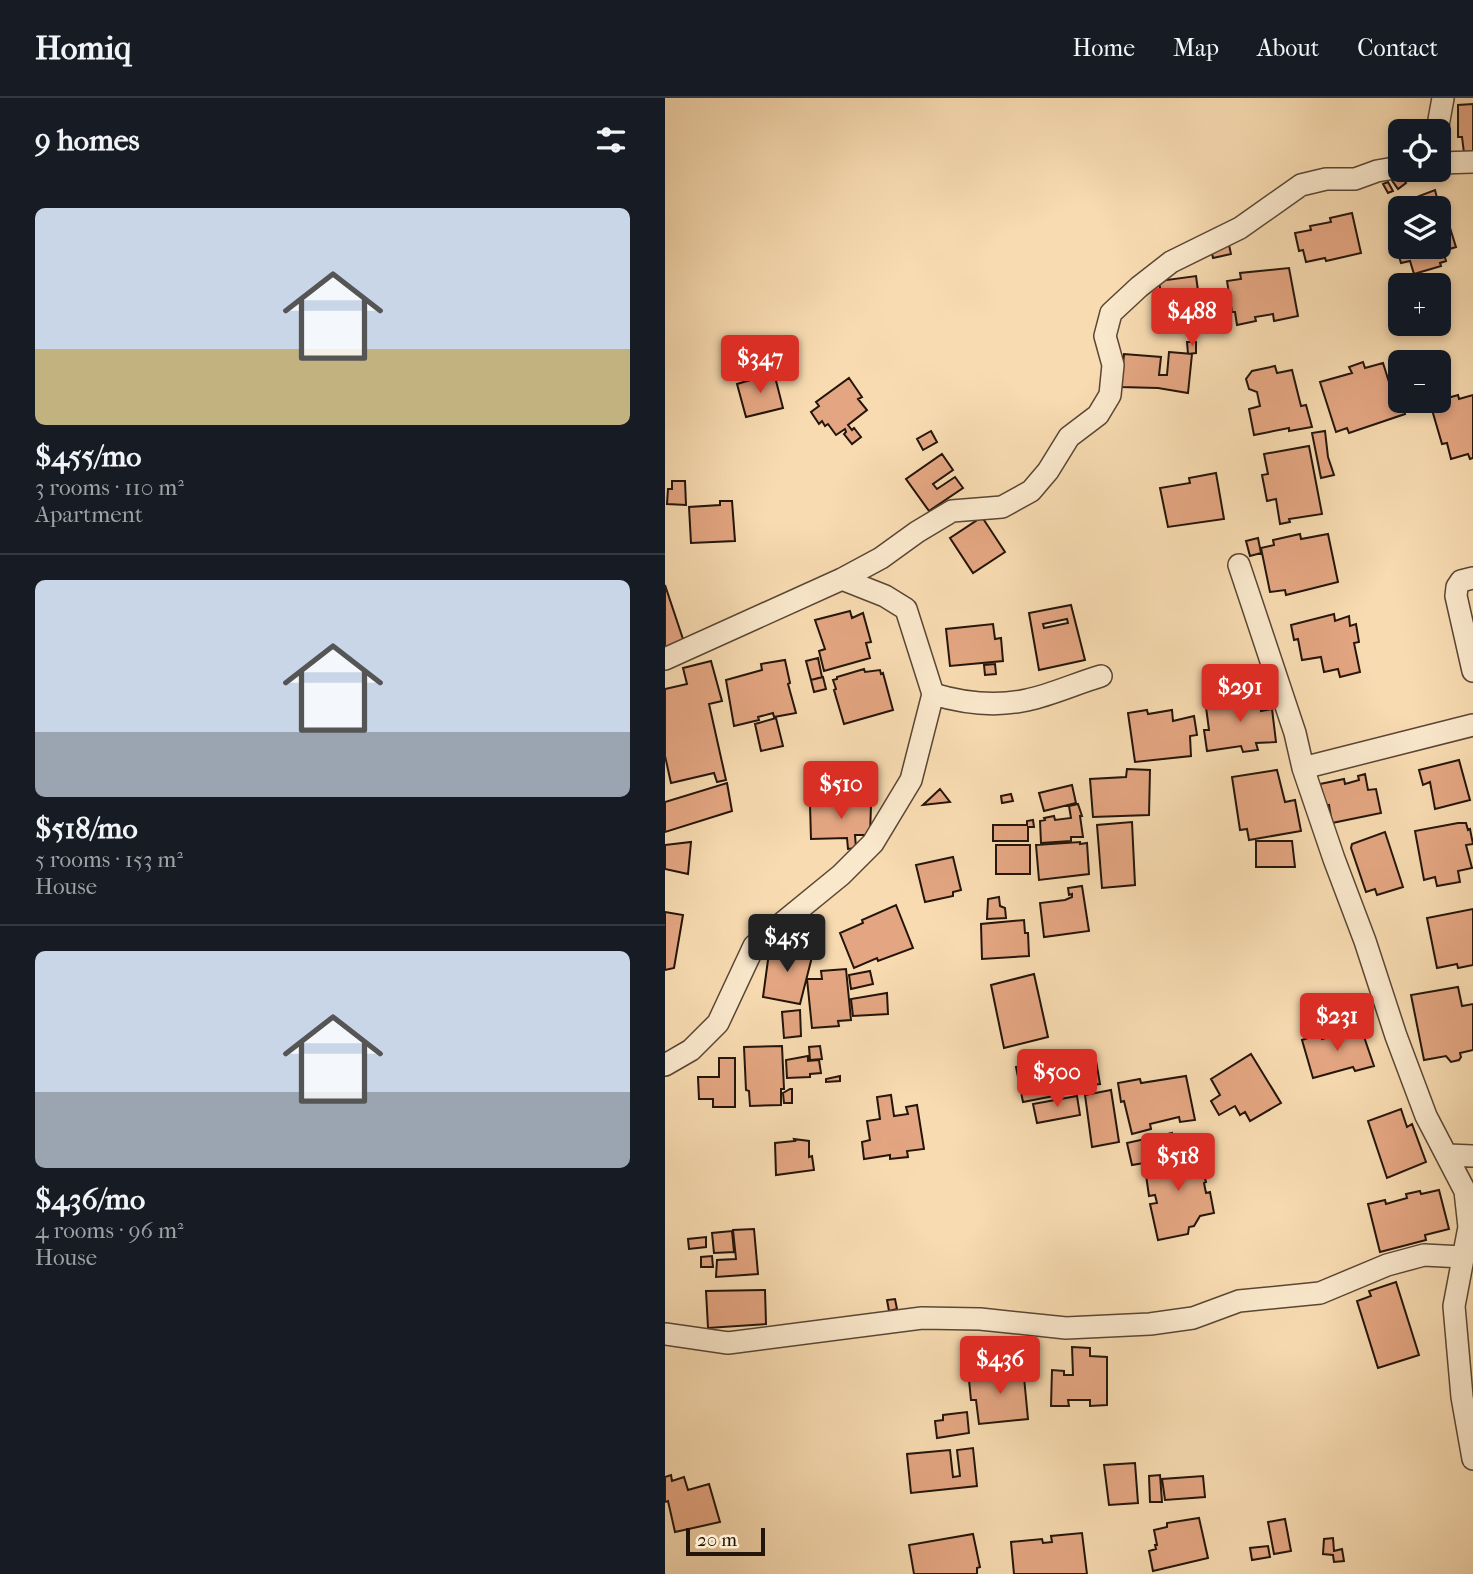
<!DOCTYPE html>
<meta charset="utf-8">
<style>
body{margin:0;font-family:"IM FELL French Canon",serif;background:#242831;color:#f1f3f6;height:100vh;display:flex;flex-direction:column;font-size:26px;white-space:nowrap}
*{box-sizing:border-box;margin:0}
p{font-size:23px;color:#9ea1a6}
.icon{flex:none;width:38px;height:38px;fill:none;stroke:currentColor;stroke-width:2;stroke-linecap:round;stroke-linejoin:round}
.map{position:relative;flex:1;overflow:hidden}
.drawer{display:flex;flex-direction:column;background:#171b24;width:665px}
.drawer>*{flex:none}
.fabs{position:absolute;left:723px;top:21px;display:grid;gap:14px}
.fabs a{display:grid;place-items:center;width:63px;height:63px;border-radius:10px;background:#171b24;box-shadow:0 4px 10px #0003;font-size:35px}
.scale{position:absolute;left:21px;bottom:18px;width:79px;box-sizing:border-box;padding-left:7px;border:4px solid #24150b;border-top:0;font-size:19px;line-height:24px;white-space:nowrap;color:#24150b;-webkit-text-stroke:5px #fae8cc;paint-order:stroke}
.price{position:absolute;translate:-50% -60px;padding:0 16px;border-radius:7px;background:#d93025;color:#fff;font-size:23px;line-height:46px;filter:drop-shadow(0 2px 4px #0008)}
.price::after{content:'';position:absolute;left:50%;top:42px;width:21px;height:16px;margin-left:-10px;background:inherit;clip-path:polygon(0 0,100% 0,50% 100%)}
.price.selected{background:#222;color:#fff}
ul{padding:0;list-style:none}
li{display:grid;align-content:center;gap:14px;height:371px;padding:0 35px}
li+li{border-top:2px solid #363941}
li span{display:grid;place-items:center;height:217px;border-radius:10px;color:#555}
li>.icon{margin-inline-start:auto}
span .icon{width:126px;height:126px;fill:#fffc;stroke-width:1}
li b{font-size:30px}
h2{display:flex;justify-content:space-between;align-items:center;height:84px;padding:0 35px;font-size:30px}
header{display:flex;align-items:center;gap:42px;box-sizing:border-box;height:98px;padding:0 35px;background:#171b24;border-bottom:2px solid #363941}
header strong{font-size:33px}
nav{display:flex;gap:38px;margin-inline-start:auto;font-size:24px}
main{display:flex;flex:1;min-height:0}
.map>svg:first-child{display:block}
</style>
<header>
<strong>Homiq</strong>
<nav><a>Home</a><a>Map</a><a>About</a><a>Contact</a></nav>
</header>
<main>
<section class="drawer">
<h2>9 homes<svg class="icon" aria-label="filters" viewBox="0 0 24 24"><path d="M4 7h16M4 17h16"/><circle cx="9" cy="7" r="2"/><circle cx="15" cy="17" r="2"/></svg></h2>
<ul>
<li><span style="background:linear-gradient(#c9d6e8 65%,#c2b280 0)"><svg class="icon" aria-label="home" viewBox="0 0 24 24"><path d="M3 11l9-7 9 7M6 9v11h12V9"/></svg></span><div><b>$455/mo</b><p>3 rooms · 110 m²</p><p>Apartment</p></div></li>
<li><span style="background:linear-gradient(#c9d6e8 70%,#9aa5b1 0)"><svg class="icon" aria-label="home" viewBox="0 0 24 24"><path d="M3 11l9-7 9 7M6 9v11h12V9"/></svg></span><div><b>$518/mo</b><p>5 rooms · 153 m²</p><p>House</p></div></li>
<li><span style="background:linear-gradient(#c9d6e8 65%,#9aa5b1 0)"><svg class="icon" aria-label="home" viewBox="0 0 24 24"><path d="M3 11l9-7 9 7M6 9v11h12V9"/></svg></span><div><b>$436/mo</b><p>4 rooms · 96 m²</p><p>House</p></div></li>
</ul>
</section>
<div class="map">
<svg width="808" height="1476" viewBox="0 0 808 1476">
<rect width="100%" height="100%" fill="#f8dbb1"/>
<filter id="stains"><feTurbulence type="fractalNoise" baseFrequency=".00286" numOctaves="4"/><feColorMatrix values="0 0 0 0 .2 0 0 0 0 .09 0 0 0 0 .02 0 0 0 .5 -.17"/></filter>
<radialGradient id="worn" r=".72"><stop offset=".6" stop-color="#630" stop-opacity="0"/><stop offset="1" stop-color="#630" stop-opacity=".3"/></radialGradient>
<path fill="#e4a682" stroke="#24150b" stroke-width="2" fill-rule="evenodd" d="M808 6V55H799L797 39H793V7Z
M734 75 741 85 733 91 726 81Z
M723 84 728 93 723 95 718 86Z
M770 92 780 131 785 130 791 149 778 153 781 163 775 165 776 168 749 176 745 163 736 165 728 139 735 137V149H774V110H735V130L728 108Z
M687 115 696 155 661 163 660 160 641 164 638 152 634 153 630 135 646 132 645 128 666 124 665 120Z
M564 147 566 156 548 160 546 151Z
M624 170 633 218 609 223 608 216 590 219 591 223 572 227 570 214H567L562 183 576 181 575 175Z
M531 178 535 207 530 208 532 221 508 224 506 211 498 212 494 183Z
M522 244H531V255L523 256Z
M504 254 527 256 523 295 493 290 456 289 459 256 496 259 494 277H502Z
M698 264 700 270 718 265 724 284 729 282 740 316 684 335 682 330 671 334 655 284 687 275 684 269Z
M610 268 612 275 627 272 636 308 641 307 647 329 624 333V330L589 337 584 311 595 308 592 294 584 291 581 281 587 273Z
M109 275 118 310 81 319 72 286Z
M184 280 197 299 193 301 202 312 183 327 187 332 189 330 196 339 187 346 179 336 181 334 180 331 171 337 163 326 160 328 157 323 154 326 146 314 154 308 151 304Z
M793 297 794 301 808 297V360L805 361 803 356 786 361 782 345 777 346 765 305Z
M266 333 272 344 258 352 252 341Z
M660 333 663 359 669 377 656 380 647 335Z
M644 348 657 416 624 421 625 424 615 426 611 401 602 403 597 377 603 376 599 356Z
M277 356 288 372 268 386 272 391 290 379 298 390 264 413 241 381Z
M551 375 559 421 503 429 495 390 525 385 524 380Z
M7 383H20L21 407 2 406 3 391H7Z
M55 403H67L70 443 26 445 24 409 55 407Z
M317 419 340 454 308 475 285 440Z
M635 436 636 441 663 436 673 484 621 497 620 492 605 494 596 450 609 447 608 442Z
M593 440 596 455 585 458 581 443Z
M0 487 19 544 0 550Z
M406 507 420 562 374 572 364 515ZM402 521 403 525 379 530 378 526Z
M185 513 187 520 198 515 206 544 201 545 205 560 159 573 154 553 160 551 150 522Z
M669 516 670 523 684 518 685 528 691 526 694 544 689 545 695 574 675 579 673 571 659 574 656 559 637 562 633 541 629 542 626 527Z
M328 526 330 541 336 540 338 563 285 568 281 531Z
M153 560 157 579 146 582 141 563Z
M120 562 125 585 123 586 131 615 109 619 108 615 93 619 94 622 69 628 61 582 97 572 96 566Z
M46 563 57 603 44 606 61 682 52 684 49 675 6 685 0 658V591L22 586 18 570Z
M330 566 331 576 320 577 319 567Z
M199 571 200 574 215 572 216 576 218 575 228 612 179 626 169 592 171 591 168 582 172 581V579Z
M158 579 161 591 149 594 146 582Z
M593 592 596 613 607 611 611 644 591 645 593 652 578 654 576 648 542 653 539 632H544L541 609 572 606 571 595Z
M482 612 483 616 507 612 508 623 529 618 532 637 525 638 526 658 470 664 463 615Z
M111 620 118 648 96 653 90 626Z
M794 662 805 702 770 711 765 684 758 687 754 672Z
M462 671 485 672 484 717 428 719 425 681 461 679Z
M612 672 620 704 630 702 636 733 584 742 582 731 575 732 567 679Z
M700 676 703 692 711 691 716 715 667 725 664 707 660 708 655 686 679 681 680 686 694 682 693 678Z
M62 685 67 713 0 734V704Z
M407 687 411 705 379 713 374 695Z
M275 691 285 704 258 707Z
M182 696H194V708L206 707 205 737H190L191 750 183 751 182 740 146 741 145 707 183 706Z
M346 696 348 703 337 705 336 698Z
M413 706 417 718H415L418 739H406V743L376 745 375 723 380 722 379 720 389 718 390 722 406 720 404 708Z
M368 722 369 729H363V743H328V727H362V723Z
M467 724 470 787 437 790 432 727Z
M793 725H801L803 732 805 731 808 746 801 747 807 770 793 773 795 784 772 788 770 779 759 782 750 733Z
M720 734 738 789 712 797 710 791 701 794 686 750 687 746Z
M591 743H627L630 769H591Z
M26 744 23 776 0 771V747Z
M415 744V746L422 745 424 776 374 782 371 747Z
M331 747H365V776H331Z
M288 759 296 792 288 794V798L260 804 251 767Z
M417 788 424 833 379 839 375 805 400 802 407 799V796L404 797 403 790Z
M334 799 335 808 340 810 341 820 322 821 323 801Z
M231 807 248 850 213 863 212 860 189 870 175 835 198 825 197 822Z
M808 811V867L793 870 792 866 772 870 762 820Z
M0 814 18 817 9 870 0 872Z
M359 822 360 835H363L364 858 317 861 316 826Z
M105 847 148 855 135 906 98 899Z
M181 871 186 922 173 923 174 928 147 930 142 881H157L156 873Z
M205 873 208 886 186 891 184 877Z
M369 876 383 939 339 950 326 887Z
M793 889 797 908 808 906V952L795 955 796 959 794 962 786 964 781 958 759 962 746 897Z
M222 895 223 916 188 918 186 901Z
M135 912 136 938 119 940 117 914Z
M696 930 709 968 690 973 688 969 648 980 637 942 655 936 657 941Z
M117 948 119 991H116V1007L85 1008 84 993 81 992 79 949Z
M155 948 157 961 145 962 144 949Z
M419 956 420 959 430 957 435 986 425 987V991L358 1004 351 969Z
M586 956 616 1005 585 1023 580 1014 575 1017 570 1008 554 1017 546 1003 555 997 546 981Z
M143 958V963L154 962 156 975 145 976V979L122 980 121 962Z
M54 960H70V1009H48V1001H34L33 979H54Z
M175 978V983L161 984V981Z
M521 978 530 1022 515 1024 514 1019 485 1026 486 1031 467 1036 459 1003 456 1004 453 985 475 981 476 985Z
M125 991H127V1005H119L118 995Z
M446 992 454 1044 427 1049 420 997Z
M226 997 229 1018 243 1016 241 1009 252 1007 259 1051 242 1053 243 1059 225 1061V1057L199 1061 197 1044 205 1042 202 1023 215 1021 212 999Z
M412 998 415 1017 372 1025 368 1006Z
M736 1011 742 1029 747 1026 761 1064 722 1080 703 1023Z
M507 1035 508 1046 503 1047 504 1053 485 1057V1064L467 1067 462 1045Z
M129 1041 144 1043V1059L147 1058 149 1072 111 1077 110 1045 130 1043Z
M529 1050 533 1066 536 1065 541 1084 539 1085 541 1095 545 1094 549 1115 535 1118 529 1128 524 1129 523 1136 493 1142 485 1106 492 1105 490 1097 484 1098 480 1070H492L490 1058Z
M774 1092 784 1131 760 1137 761 1142 715 1154 703 1106 720 1102 721 1106 742 1100 741 1096 755 1093 756 1096Z
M89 1131 93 1176 51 1179 52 1162 71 1161 68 1132Z
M67 1133 69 1154 49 1155 47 1135Z
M41 1139V1149L24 1151 23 1141Z
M47 1158 48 1169H36V1159Z
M731 1184 754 1257 713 1270 692 1203 706 1198 704 1193Z
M100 1192 101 1226 43 1230 41 1193Z
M230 1201 232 1211 224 1213 222 1202Z
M407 1249 425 1250V1258L442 1259V1307L425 1308V1302H403L404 1308H386L387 1272 399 1273V1277H408Z
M358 1269 363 1321 314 1326 311 1302H306L304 1282 318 1280 317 1273Z
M302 1314 304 1335 272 1340 270 1323 278 1322V1317Z
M308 1350 312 1388 246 1395 242 1356 285 1352 288 1379 295 1378 292 1352Z
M470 1365 473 1405 444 1407 439 1367Z
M6 1377 7 1383 19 1379 23 1392 44 1386 55 1424 10 1434 3 1403 0 1404V1379Z
M495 1377 497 1404H485L484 1378Z
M538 1378 540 1399 500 1402 497 1381Z
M534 1420 543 1460 488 1473 484 1453 491 1451 490 1447H492L489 1432 502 1429V1425Z
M620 1421 626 1453 609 1456 603 1424Z
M417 1435 422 1476H349L346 1444 377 1441 378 1445 387 1444 386 1438Z
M308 1436 315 1469 312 1470V1476H249L244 1447Z
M668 1440 669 1453 677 1451 679 1463 669 1464 668 1457 658 1456 659 1441Z
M603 1448 605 1459 587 1462 585 1450Z"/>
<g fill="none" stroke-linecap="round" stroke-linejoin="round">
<defs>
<path id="minor" d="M772 33 778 0
M774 65 808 64
M574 467 630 635 638 670 669 761 700 843 731 938 761 1018 800 1093 804 1129 789 1208 797 1299 808 1361
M808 480 796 483 792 489 791 498 808 573
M177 481 220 498 241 511 268 596C298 605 331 609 362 602 386 597 412 585 436 578
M0 561 177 481 216 460 252 434 287 413 337 409 366 393 383 373 404 339 433 317 445 297 448 267 440 238 446 215 474 189 506 164 575 130 636 87 661 81H690L712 73 735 69
M638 670 808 627
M0 967 26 952 53 925 89 848 176 777 208 745 246 682 268 596
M783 1057 808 1058
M0 1236 63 1245 257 1220 315 1221 401 1230 485 1226 528 1220 574 1203 655 1195 722 1167 759 1157 798 1159"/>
</defs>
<use href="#minor" stroke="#594634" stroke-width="24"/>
<use href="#minor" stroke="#fae8cc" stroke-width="21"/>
</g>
<rect width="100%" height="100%" filter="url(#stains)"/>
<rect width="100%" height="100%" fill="url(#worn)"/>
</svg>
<div class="fabs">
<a><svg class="icon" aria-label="locate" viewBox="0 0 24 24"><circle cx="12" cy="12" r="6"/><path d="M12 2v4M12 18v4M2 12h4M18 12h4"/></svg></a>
<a><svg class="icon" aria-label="layers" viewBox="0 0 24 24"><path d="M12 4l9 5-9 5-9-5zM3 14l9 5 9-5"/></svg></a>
<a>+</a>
<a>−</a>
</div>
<div class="scale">20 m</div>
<b class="price" style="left:527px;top:250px">$488</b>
<b class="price" style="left:95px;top:297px">$347</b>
<b class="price" style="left:575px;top:626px">$291</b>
<b class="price" style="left:176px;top:723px">$510</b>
<b class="price selected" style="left:122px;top:876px">$455</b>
<b class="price" style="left:672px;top:955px">$231</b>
<b class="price" style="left:392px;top:1011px">$500</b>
<b class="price" style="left:513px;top:1095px">$518</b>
<b class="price" style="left:335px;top:1298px">$436</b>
</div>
</main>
